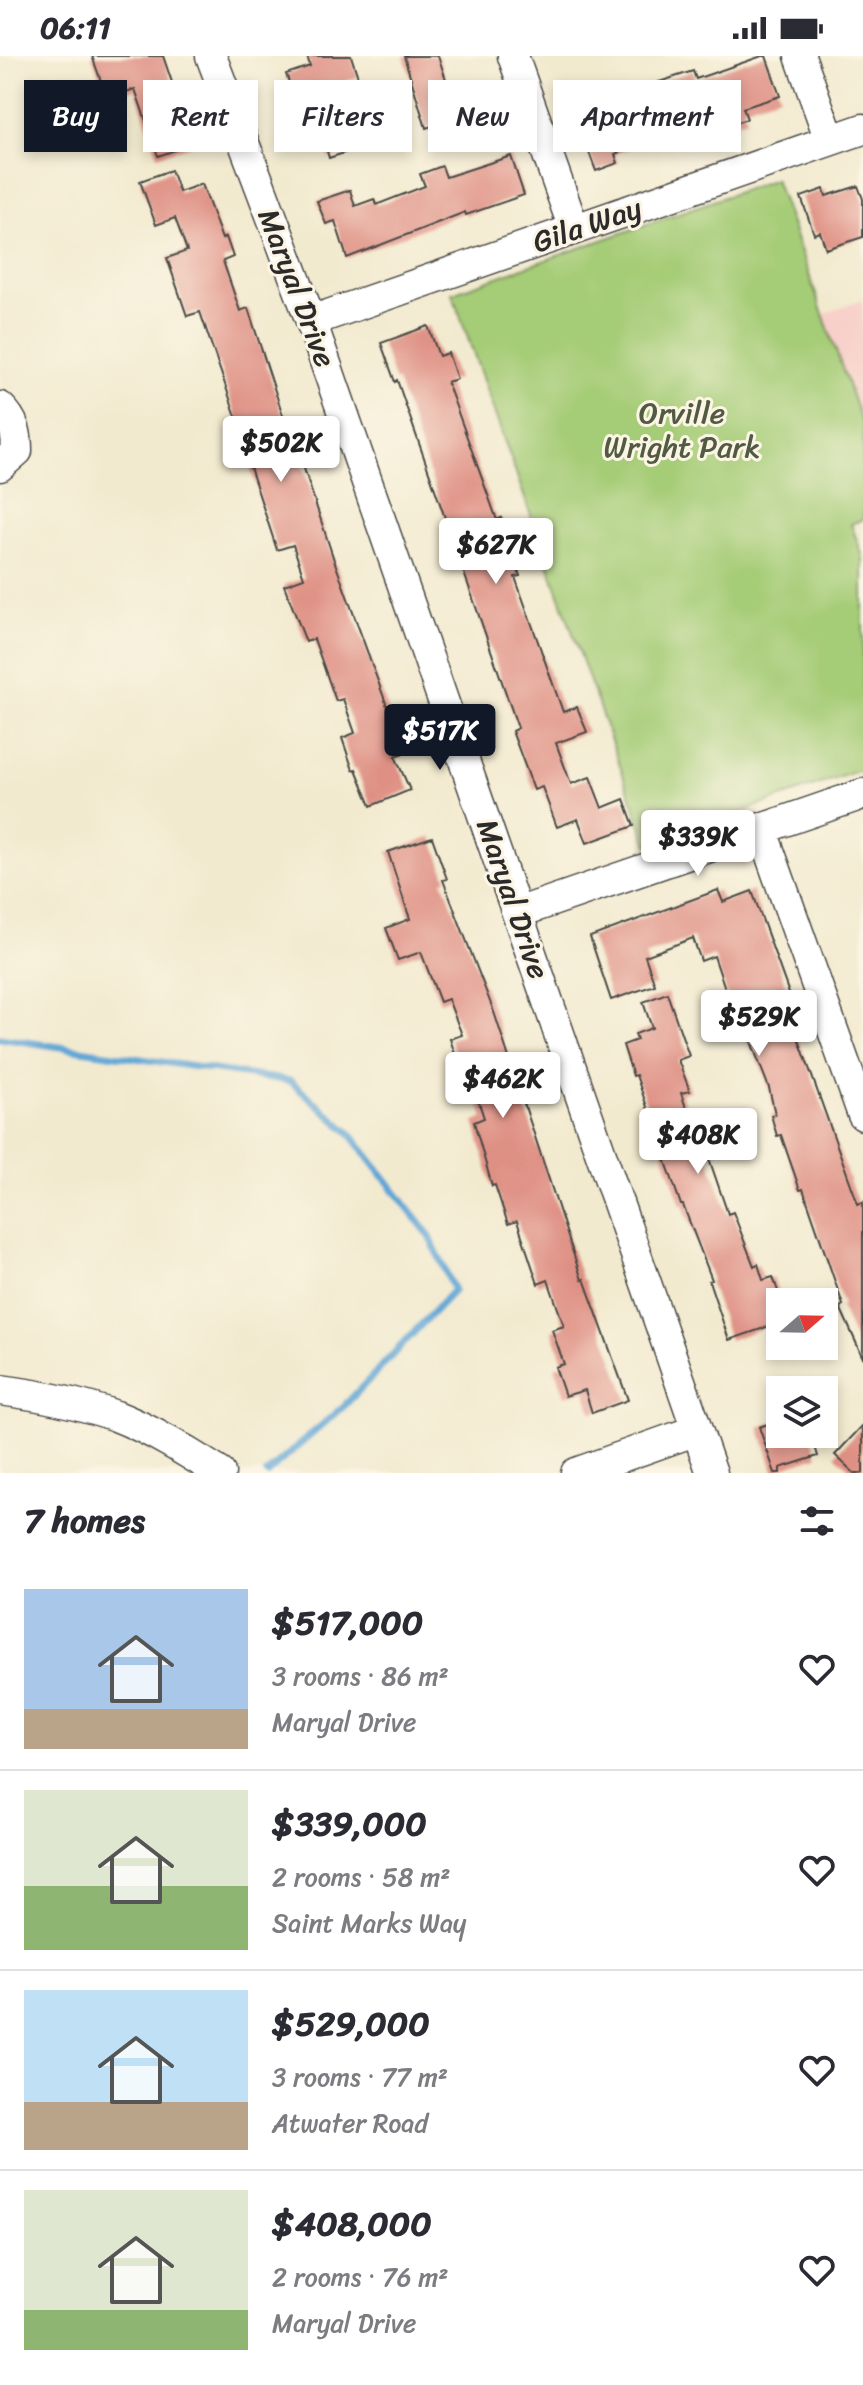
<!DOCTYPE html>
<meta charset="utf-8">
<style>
body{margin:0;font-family:Sriracha,sans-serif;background:#f7f7f7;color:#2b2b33;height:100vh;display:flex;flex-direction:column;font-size:30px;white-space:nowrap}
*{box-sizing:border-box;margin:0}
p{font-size:26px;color:#7c7c81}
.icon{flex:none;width:44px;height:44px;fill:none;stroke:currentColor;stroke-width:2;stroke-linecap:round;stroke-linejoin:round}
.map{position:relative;height:1417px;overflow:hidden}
.panel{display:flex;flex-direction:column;background:#fff;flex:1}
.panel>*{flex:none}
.hud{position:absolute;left:24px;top:24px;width:816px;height:72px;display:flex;gap:16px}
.needle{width:52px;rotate:70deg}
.buttons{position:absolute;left:766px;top:1232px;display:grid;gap:16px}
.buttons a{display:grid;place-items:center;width:72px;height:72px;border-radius:0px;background:#fff;box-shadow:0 4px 12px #0003;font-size:40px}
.price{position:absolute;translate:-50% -68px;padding:0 18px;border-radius:8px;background:#fff;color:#222;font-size:26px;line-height:52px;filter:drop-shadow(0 2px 4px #0008)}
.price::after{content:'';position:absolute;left:50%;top:48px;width:24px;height:18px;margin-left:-12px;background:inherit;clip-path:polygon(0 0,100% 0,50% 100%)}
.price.active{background:#111827;color:#fff}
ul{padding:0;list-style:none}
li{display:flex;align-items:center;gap:24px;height:200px;padding:0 24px}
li+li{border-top:2px solid #e1e1e2}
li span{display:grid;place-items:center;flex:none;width:224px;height:160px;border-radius:0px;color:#555}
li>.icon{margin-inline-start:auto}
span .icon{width:96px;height:96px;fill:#fffc;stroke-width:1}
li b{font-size:34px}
h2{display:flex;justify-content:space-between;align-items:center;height:96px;padding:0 24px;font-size:34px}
.pill{padding:0 28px;border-radius:0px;background:#fff;box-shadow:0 4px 12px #0003;font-size:28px;line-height:72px}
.pill.active{background:#111827;color:#fff}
.status{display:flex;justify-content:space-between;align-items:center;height:56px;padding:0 40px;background:#fff;direction:ltr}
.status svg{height:22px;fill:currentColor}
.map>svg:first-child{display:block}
</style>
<div class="status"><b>06:11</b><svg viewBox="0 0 49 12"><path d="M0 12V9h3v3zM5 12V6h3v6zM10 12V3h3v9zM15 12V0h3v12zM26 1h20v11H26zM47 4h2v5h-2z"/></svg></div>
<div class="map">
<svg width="863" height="1417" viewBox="0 0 863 1417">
<rect width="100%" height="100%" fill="#fcf5e5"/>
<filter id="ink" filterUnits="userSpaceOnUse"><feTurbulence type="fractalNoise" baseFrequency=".0125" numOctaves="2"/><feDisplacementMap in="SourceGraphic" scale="16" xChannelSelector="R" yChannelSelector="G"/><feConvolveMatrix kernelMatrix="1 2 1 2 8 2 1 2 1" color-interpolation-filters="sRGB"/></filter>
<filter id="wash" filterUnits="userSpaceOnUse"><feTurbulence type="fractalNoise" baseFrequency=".006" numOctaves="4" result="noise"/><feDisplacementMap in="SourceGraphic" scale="32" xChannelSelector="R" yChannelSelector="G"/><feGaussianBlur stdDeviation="1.8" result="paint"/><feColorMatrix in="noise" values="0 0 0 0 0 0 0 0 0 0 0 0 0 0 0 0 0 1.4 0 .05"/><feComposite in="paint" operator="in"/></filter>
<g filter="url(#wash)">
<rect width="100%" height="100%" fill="#f2eacf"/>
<path fill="#f7d0c9" d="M863 244V371L823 258Z"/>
<path fill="#a5cc76" stroke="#687c50" stroke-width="2" d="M775 123 863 371V463L851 468 863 501V713L648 789 452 237Z"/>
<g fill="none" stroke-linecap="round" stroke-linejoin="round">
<path stroke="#5fa6d5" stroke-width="7" d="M0 982 290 1025 349 1076 429 1179 454 1234 345 1349 267 1417"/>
</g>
<g id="blocks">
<path fill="#df9084" d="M92 0H163L193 88 158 100 135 33 107 42Z
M307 0H351L358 21 346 25 368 89 329 102 324 85 312 88 286 18 310 10Z
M404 0H438L451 38 471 31 479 55 426 72Z
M762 0H766L780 40 743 52 747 63 724 71 716 48 679 60 687 84 664 91 661 81 615 98 618 107 596 115 577 64 647 39 644 31 693 15 696 23Z
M511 100 524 139 466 159 465 156 347 202 335 165 326 168 317 145 350 134 355 150 374 143 376 149 425 130 420 118 442 110 446 121Z
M171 114 179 136 202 128 222 183 226 181 233 201 223 205 240 255 248 252 290 381 293 379 334 504 404 697 395 700 410 734 371 750 356 713 353 714 342 682 355 677 343 643 336 645 314 583 306 586 284 529 304 522 293 489 277 494 245 396 248 395 200 256 187 260 167 202 187 195 175 162 156 169 140 125Z
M858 130 863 143V181L826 193 820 176 814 178 801 141 824 133 826 140Z
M428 270 439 300 448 297 457 323 447 326 497 464 501 462 520 520 515 521 563 656 577 651 587 676 556 687 571 728 590 721 602 752 624 743 634 770 587 787 578 763 557 771 542 731 534 734 512 675 518 672 397 324 395 326 381 287Z
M432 781 447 823 443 824 494 956 582 1224 584 1223 628 1344 592 1357 585 1334 565 1340 555 1311 564 1308 552 1274 564 1270 548 1224 538 1228 517 1165 508 1168 495 1129 492 1130 474 1066 484 1062 471 1023 464 1025 450 983 462 979 448 943 440 946 421 896 398 904 386 872 410 863 388 796Z
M718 834 723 846 752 835 791 943 785 945 858 1148 863 1146V1302L840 1251 843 1249 803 1133 800 1134 781 1079 777 1080 771 1059 775 1058 769 1032 741 960 735 962 714 900 701 905 693 882 645 900 655 929 611 944 590 881Z
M667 937 689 1000 678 1004 690 1035 681 1037 696 1081 701 1079 728 1158 733 1156 754 1210 758 1208 763 1224 773 1221 780 1241V1252L768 1256 773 1269 729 1284 709 1225 712 1224 683 1149H681L636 1019 633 1020 623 989 637 984 635 978 652 972 643 946Z
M780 1364V1378H811L818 1400 780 1412V1417H775L759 1371Z
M863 1369V1417H854L835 1399Z"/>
</g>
</g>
<g filter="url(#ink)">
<use href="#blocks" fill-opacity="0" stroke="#494844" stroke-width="2"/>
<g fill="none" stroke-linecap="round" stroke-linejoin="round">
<defs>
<path id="minor" d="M211 0 311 265 712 1417
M513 0 574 173
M800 0 830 84
M311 265 863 73
M0 351C14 364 17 377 17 395L0 410
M761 772 863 1059
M517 857 863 738
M0 1334C39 1339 79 1347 116 1360 152 1374 187 1396 220 1417
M576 1417 697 1374"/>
</defs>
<use href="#minor" stroke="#494844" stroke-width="33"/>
<use href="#minor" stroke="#fff" stroke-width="30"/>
</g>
</g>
<g text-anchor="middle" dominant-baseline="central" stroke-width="6" stroke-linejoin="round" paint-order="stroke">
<g font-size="30" fill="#2b2b2b" stroke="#fcf5e5">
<text transform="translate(587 169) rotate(-19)">Gila Way</text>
<text transform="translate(297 232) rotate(69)">Maryal Drive</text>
<text transform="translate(513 843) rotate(71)">Maryal Drive</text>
</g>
<g font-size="30" fill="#505b42" stroke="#fcf5e5">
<text x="682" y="357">Orville<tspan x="682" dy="34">Wright Park</tspan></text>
</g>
</g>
</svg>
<div class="buttons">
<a><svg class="needle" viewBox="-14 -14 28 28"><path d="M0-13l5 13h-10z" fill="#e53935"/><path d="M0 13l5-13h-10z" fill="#7c7c81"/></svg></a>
<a><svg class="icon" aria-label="layers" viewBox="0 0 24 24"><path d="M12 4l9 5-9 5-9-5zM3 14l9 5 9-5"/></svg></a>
</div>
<b class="price" style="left:281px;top:428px">$502K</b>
<b class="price" style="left:496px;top:530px">$627K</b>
<b class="price active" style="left:440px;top:716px">$517K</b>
<b class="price" style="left:698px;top:822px">$339K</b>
<b class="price" style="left:759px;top:1002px">$529K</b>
<b class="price" style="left:503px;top:1064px">$462K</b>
<b class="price" style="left:698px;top:1120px">$408K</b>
<div class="hud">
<a class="pill active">Buy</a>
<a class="pill">Rent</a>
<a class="pill">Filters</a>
<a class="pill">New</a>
<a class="pill">Apartment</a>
</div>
</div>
<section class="panel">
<h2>7 homes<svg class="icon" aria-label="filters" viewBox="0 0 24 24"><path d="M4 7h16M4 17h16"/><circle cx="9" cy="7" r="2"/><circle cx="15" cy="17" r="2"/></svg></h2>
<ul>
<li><span style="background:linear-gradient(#a9c7e8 75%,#b9a48a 0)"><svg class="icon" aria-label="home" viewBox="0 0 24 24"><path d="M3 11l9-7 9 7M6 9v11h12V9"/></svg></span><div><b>$517,000</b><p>3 rooms · 86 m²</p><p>Maryal Drive</p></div><svg class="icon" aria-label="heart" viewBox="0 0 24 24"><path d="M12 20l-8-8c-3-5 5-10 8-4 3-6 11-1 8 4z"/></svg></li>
<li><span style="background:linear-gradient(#dfe7d0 60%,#8fb573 0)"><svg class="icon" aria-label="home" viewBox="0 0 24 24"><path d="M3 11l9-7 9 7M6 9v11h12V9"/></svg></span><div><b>$339,000</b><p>2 rooms · 58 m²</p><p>Saint Marks Way</p></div><svg class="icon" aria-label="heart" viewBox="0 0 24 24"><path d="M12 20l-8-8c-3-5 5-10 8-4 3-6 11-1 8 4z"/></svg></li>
<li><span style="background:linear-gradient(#bfe0f5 70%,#b9a48a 0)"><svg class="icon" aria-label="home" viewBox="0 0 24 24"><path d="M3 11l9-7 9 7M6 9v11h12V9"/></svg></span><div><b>$529,000</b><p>3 rooms · 77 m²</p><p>Atwater Road</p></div><svg class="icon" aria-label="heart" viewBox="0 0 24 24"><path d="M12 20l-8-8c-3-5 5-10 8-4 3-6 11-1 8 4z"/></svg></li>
<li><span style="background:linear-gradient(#dfe7d0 75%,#8fb573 0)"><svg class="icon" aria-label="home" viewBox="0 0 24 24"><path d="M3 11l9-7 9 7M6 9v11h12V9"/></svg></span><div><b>$408,000</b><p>2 rooms · 76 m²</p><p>Maryal Drive</p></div><svg class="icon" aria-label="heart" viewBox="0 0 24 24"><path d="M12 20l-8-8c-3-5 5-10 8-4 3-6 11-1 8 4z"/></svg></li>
</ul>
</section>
